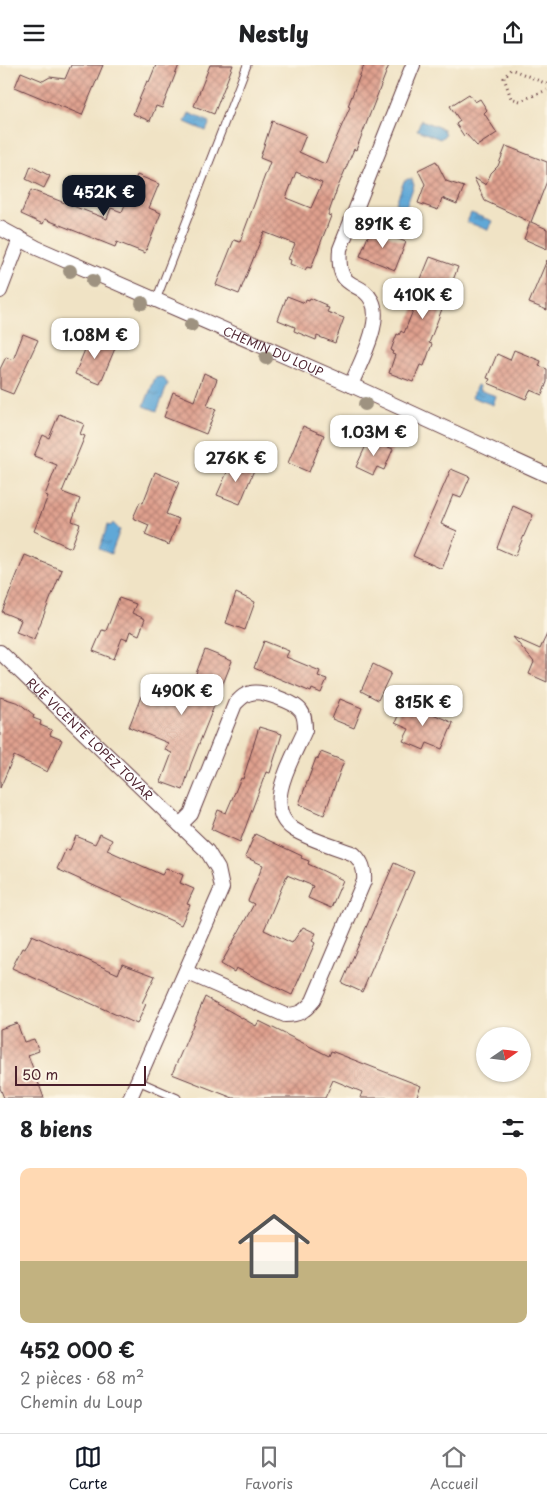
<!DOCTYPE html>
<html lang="fr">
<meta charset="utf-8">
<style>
body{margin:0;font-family:"Playpen Sans",sans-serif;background:#f2f2f2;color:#202124;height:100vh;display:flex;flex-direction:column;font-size:19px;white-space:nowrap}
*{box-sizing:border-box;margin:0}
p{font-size:16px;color:#757577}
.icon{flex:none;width:28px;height:28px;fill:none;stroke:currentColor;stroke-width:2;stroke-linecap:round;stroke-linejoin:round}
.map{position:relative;height:1033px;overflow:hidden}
.side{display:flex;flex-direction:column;background:#fff;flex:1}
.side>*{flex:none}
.needle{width:32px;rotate:76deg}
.tools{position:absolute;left:476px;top:962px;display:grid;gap:10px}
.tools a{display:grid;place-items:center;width:55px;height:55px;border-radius:50%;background:#fff;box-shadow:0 1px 4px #0004;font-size:25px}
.scale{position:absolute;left:15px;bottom:12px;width:131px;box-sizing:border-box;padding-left:5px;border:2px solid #4a1f2b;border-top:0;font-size:14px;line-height:18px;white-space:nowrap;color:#4a1f2b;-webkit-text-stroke:4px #fcf5e5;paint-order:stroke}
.price{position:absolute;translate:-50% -42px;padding:0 11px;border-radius:10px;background:#fff;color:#222;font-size:16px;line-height:32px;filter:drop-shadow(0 1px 2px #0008)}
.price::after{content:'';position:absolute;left:50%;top:30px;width:15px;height:11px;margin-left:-8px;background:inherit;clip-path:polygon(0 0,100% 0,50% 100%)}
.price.current{background:#111827;color:#fff}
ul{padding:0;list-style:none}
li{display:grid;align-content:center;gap:10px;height:265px;padding:0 20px}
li+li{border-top:1px solid #e0e0e0}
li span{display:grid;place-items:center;height:155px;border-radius:10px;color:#555}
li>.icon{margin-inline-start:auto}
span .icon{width:90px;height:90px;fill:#fffc;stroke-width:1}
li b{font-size:21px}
h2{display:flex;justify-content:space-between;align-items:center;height:60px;padding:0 20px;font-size:21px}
header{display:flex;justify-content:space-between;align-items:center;height:65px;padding:0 20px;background:#fff;font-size:22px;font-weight:800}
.tabs{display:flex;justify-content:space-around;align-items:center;height:70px;border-top:1px solid #e0e0e0;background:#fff;font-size:14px;color:#757577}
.tabs a{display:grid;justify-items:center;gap:2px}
.tabs .current{color:#111827}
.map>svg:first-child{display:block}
</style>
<header><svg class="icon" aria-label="menu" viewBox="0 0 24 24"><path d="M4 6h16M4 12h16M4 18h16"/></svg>Nestly<svg class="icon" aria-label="share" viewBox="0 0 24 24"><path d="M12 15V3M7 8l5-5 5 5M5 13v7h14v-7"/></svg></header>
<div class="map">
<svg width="547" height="1033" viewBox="0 0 547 1033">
<defs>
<pattern id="water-ripples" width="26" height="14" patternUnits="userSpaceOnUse" patternTransform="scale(1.25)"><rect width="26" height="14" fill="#61a8d7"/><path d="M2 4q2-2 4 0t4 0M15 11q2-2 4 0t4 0" fill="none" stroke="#5288af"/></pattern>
<pattern id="building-cross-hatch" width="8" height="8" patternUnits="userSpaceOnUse" patternTransform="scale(1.25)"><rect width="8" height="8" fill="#dfa08e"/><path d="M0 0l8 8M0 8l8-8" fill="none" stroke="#b78274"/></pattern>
</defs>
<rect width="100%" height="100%" fill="#fcf5e5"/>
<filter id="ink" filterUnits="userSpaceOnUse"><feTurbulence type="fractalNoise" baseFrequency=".02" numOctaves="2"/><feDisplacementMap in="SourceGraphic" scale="10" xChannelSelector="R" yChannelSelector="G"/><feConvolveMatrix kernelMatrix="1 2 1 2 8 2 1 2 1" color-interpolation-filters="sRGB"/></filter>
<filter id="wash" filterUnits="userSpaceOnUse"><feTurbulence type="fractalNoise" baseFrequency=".0096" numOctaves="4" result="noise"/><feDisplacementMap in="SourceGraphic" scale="20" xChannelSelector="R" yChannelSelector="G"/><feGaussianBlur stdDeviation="1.12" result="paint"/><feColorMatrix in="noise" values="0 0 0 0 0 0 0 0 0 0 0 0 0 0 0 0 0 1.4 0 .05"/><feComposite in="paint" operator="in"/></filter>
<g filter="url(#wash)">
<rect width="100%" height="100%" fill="#f0e3c5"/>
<path fill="url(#water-ripples)" stroke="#566481" d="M189 48 210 57 206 66 185 57Z
M421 55 443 64 445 70 440 74 417 65Z
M408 114H412L414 120 406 142 396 138 404 116Z
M471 148 492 156 488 165 467 157Z
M159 312H163L168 319 157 346 144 341 155 313Z
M477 320 480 321 479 325 496 331 493 340 472 332Z
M113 458 120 465 111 489 99 484 108 460 111 461Z"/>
<g id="blocks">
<path fill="url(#building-cross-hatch)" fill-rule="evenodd" d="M71 0H103L82 50 15 22 21 7 43 16 50 12 65 14Z
M156 0H179L162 43 156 41 150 56 133 49 147 16 149 17Z
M210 0H233L214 49 194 41Z
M364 0H389L356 85 354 84 337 124 328 150 331 151 311 203 307 202 305 205 290 199 291 195 288 194 295 179 264 167 239 229 216 220 234 175 240 177 270 97 260 93 272 56 306 70 299 87 325 99 350 42 348 41ZM296 107 322 118 311 143 286 133Z
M469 29 475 37 480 34 487 45 484 48 497 68 477 81 466 69 464 71 456 59 460 56 450 41Z
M506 81 547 97V116L531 157 547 164V184L524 174 530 157 485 136 474 113 486 120 491 108 498 101Z
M436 96 446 116 464 122 457 139 442 133 438 145 418 138 425 119 418 105Z
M31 101 50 111 44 123 26 114Z
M137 110 159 119 149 143 161 148 145 188 117 177 115 182 45 154 43 159 21 149 31 125 107 154 111 143 122 147Z
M371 164 406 177 395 205 360 191Z
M430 192 458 202 429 278 432 279 424 301 420 300 413 317 389 308 395 290 392 289 393 286 391 285 397 269 399 270 401 266 404 268 420 228 416 226Z
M547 195V245L529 238Z
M287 231 305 238 306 234 309 235 310 233 326 240 325 242 329 243 327 247 344 253 335 278 317 271 316 275 294 266 295 262 278 255Z
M23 269 38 275 13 329 0 324V304L6 292 13 295Z
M91 270 116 281 100 319 75 309Z
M514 285 541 296 539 301 547 304V317L542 330 530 325 526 334 488 318 490 314 487 313 497 289 510 295Z
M204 308 217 314 207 341 216 344 206 369 164 352 173 327 194 336Z
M59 349 84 359 80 369 85 371 62 427 80 434 72 456 80 459 71 483 34 466 48 431 45 430 57 400 34 391 43 370 49 373Z
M303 361 324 370 309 407 288 398Z
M369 374 393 384 384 405 377 402 373 410 356 402Z
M232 396 254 405 240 439 217 430Z
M451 404 470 412 461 433 453 430 441 459 457 466 442 504 413 491Z
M155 407 179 417 166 449 179 454 169 480 145 470 149 460 133 453 140 437 143 438Z
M513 441 533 450 515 491 497 483Z
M25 490 62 505 34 574 16 567 21 555 2 547Z
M236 528 255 537 245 565 226 558Z
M119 533 136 539 132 548 145 554 139 570 130 566 127 575 122 573 114 594 93 586 102 565 106 566Z
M547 569V617L529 609 534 597 513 572 540 584Z
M264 576 289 586 286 592 320 606 318 611 327 614 321 628 312 624 311 627 254 603Z
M205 585 232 596 191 699 183 725 161 717 172 688 165 685 168 678 129 662 147 616 187 632Z
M373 599 391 608 378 635 361 626Z
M0 632 19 638 34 650 33 653 41 656 40 660 52 665 50 670 62 675 47 707 14 691 0 723Z
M340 634 362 643 354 663 332 654Z
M404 636 453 658 442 684 427 678 424 685 403 676 409 664 395 658Z
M259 662 282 669 270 708 266 707 240 777 211 764 218 745 226 748 241 713 243 714Z
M321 687 344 696 324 750 299 739 316 693 318 694Z
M100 769 112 775 107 785 162 810 166 803 183 810 180 818 194 824 187 839 190 840 181 860 57 804 66 784 70 785 76 771 95 779Z
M255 769 302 791 301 793 309 796 308 799 343 815 331 843 308 833 313 821 287 810 264 865 292 878 303 862 316 868 312 876 315 878 292 930 236 903 234 907 221 899 254 839 248 836 263 800 245 792Z
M394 798 414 807 362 927 342 918Z
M32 870 118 909 122 899 155 911 142 938 146 939 137 959 12 903 22 883 25 884Z
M205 932 256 961 259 956 329 991 331 986 421 1021 416 1033H360L362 1027 333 1015 325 1033H233L172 1009Z
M17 958 24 977 34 974 39 986 28 990 44 1033H4L0 1023V964Z"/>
</g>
</g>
<g filter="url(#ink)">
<use href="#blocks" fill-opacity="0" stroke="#633c42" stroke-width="1"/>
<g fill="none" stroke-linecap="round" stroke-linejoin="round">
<defs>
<path id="lane" d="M156 235 247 0
M138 1016 177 1033"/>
<g id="street">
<path id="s1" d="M0 163 37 183 351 320 547 410"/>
<path d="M0 226 18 179V172"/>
<path d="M351 320C359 300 383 257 372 236 360 213 336 229 340 184L413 0"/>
<path id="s2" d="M0 587 207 786 218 804 222 823 130 1033"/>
<path d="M180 760 191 749 235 639C240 634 244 629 251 628 261 625 295 637 301 646 305 651 305 659 305 665 294 691 261 743 293 764 310 775 334 781 354 789 362 797 365 804 364 816L313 936C305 946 299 950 285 950L186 907"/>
</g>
</defs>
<use href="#lane" stroke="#633c42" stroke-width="9"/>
<use href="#street" stroke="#633c42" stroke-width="16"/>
<path stroke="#633c42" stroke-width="3" stroke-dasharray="1 4" stroke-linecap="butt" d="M547 19 511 4 504 13 511 33 520 36 547 25"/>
<use href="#lane" stroke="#fff" stroke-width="7"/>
<use href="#street" stroke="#fff" stroke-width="14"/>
</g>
<g fill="#9e9280">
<circle cx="70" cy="206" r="7"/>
<circle cx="93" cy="216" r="7"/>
<circle cx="142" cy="238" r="7"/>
<circle cx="191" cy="260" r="7"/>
<circle cx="266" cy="293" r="7"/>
<circle cx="365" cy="339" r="7"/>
</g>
</g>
<g text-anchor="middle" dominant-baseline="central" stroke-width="4" stroke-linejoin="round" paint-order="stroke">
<g font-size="12" fill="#4a1f2b" stroke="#fcf5e5">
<text stroke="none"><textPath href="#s1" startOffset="300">CHEMIN DU LOUP</textPath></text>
<text stroke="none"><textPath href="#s2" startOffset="125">RUE VICENTE LOPEZ TOVAR</textPath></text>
</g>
</g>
</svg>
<div class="tools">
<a><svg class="needle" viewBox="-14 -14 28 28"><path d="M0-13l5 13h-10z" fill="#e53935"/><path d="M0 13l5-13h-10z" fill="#757577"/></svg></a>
</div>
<div class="scale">50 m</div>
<b class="price current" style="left:104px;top:152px">452K €</b>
<b class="price" style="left:383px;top:184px">891K €</b>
<b class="price" style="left:423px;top:255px">410K €</b>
<b class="price" style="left:95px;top:295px">1.08M €</b>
<b class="price" style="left:374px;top:392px">1.03M €</b>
<b class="price" style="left:236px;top:418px">276K €</b>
<b class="price" style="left:182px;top:651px">490K €</b>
<b class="price" style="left:423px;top:662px">815K €</b>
</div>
<section class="side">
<h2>8 biens<svg class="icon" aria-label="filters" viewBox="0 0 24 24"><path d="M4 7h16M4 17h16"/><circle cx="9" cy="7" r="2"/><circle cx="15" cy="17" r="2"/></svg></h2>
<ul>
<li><span style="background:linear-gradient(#ffd9b3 60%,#c2b280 0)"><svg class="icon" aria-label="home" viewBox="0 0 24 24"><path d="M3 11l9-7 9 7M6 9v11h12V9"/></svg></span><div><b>452 000 €</b><p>2 pièces · 68 m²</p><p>Chemin du Loup</p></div></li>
</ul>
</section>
<nav class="tabs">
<a class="current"><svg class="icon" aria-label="map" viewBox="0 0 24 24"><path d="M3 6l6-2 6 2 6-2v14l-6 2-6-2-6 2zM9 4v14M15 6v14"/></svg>Carte</a>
<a><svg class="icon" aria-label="saved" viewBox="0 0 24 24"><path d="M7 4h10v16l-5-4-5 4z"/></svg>Favoris</a>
<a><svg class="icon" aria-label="home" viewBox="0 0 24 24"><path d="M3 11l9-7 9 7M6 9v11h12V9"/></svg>Accueil</a>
</nav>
